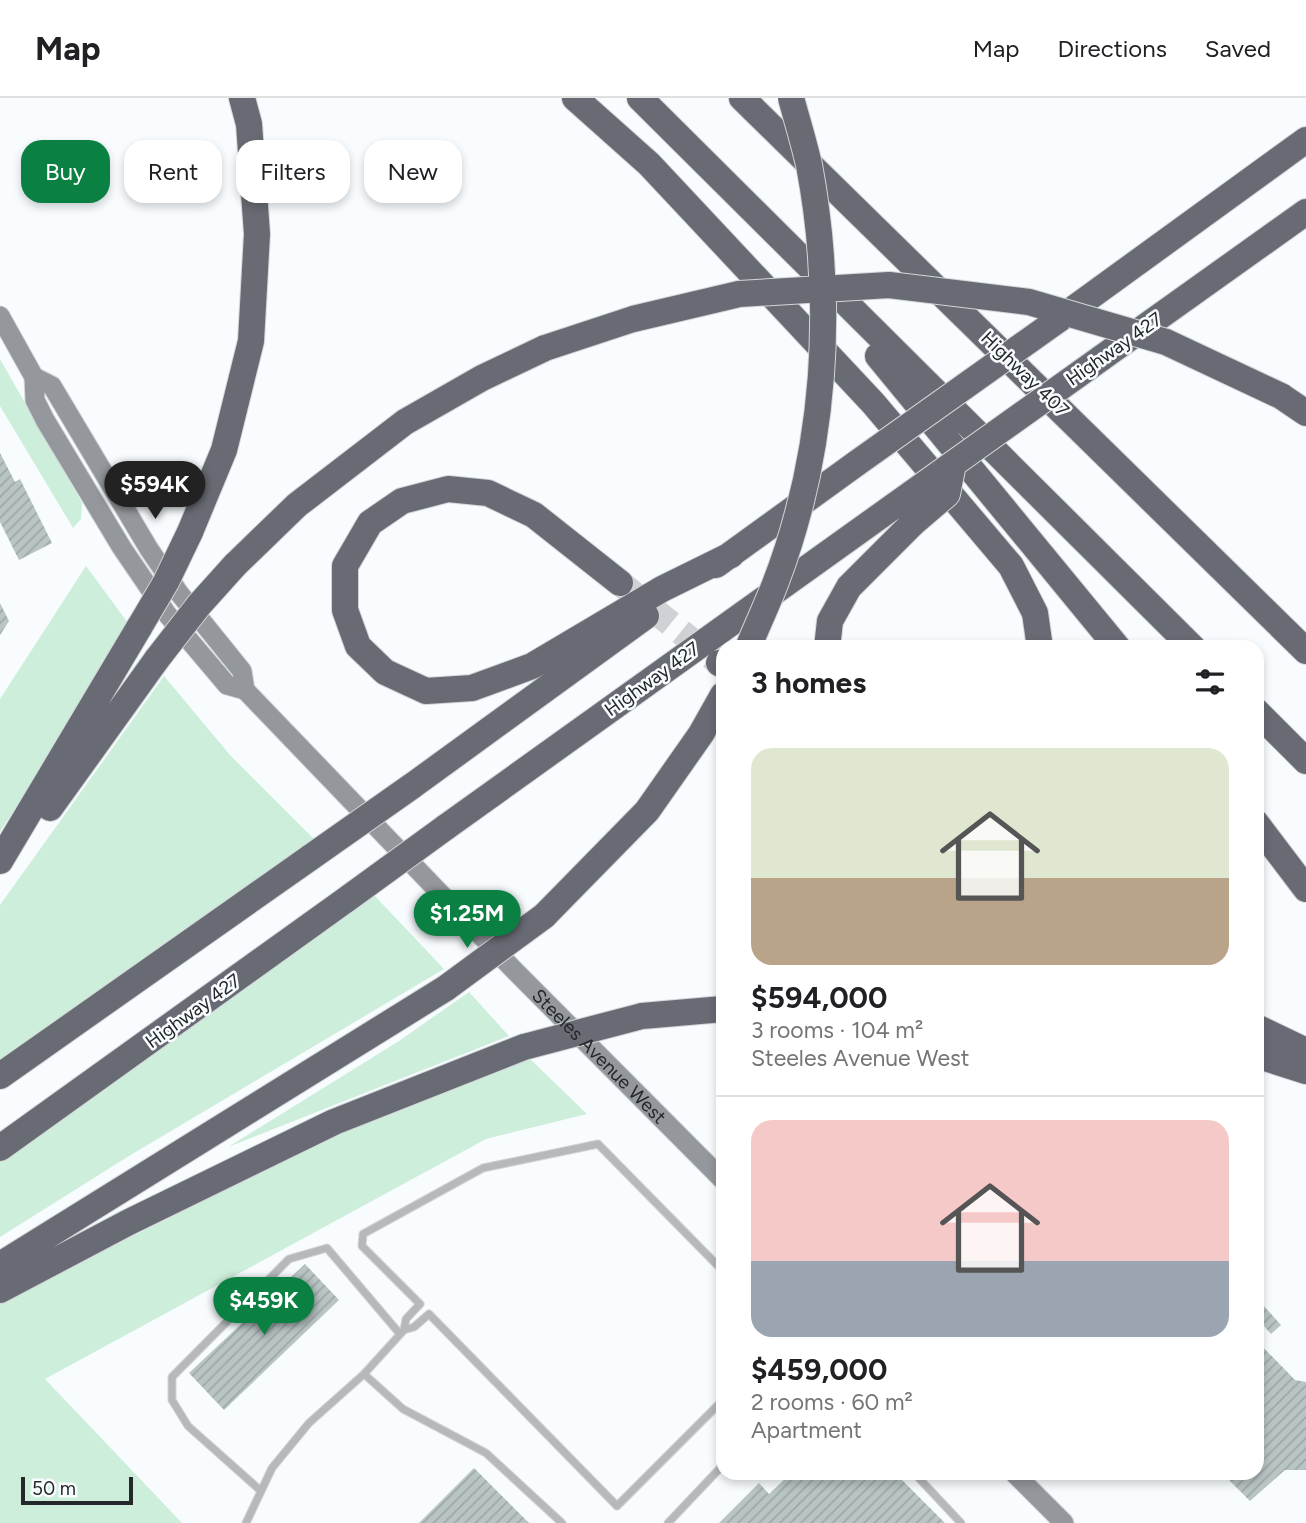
<!DOCTYPE html>
<meta charset="utf-8">
<style>
body{margin:0;font-family:Figtree,sans-serif;background:#f2f2f2;color:#202124;height:100vh;display:flex;flex-direction:column;font-size:26px;white-space:nowrap}
*{box-sizing:border-box;margin:0}
p{font-size:23px;color:#757577}
.icon{flex:none;width:38px;height:38px;fill:none;stroke:currentColor;stroke-width:2;stroke-linecap:round;stroke-linejoin:round}
.map{position:relative;flex:1;overflow:hidden}
.sheet{position:absolute;left:716px;top:542px;width:548px;height:840px;display:flex;flex-direction:column;background:#fff;border-radius:21px;box-shadow:0 4px 10px #0003}
.sheet>*{flex:none}
.banner{position:absolute;left:21px;top:42px;width:590px;height:63px;display:flex;gap:14px}
.scale{position:absolute;left:21px;bottom:18px;width:112px;box-sizing:border-box;padding-left:7px;border:4px solid #24282a;border-top:0;font-size:19px;line-height:24px;white-space:nowrap;color:#24282a;-webkit-text-stroke:5px #f8fcfe;paint-order:stroke}
.price{position:absolute;translate:-50% -60px;padding:0 16px;border-radius:24px;background:#0b8043;color:#fff;font-size:23px;line-height:46px;filter:drop-shadow(0 2px 4px #0008)}
.price::after{content:'';position:absolute;left:50%;top:42px;width:21px;height:16px;margin-left:-10px;background:inherit;clip-path:polygon(0 0,100% 0,50% 100%)}
.price.current{background:#222;color:#fff}
ul{padding:0;list-style:none}
li{display:grid;align-content:center;gap:14px;height:371px;padding:0 35px}
li+li{border-top:2px solid #e0e0e0}
li span{display:grid;place-items:center;height:217px;border-radius:21px;color:#555}
li>.icon{margin-inline-start:auto}
span .icon{width:126px;height:126px;fill:#fffc;stroke-width:1}
li b{font-size:30px}
h2{display:flex;justify-content:space-between;align-items:center;height:84px;padding:0 35px;font-size:30px}
.tag{padding:0 24px;border-radius:21px;background:#fff;box-shadow:0 4px 10px #0003;font-size:24px;line-height:63px}
.tag.current{background:#0b8043;color:#fff}
header{display:flex;align-items:center;gap:42px;box-sizing:border-box;height:98px;padding:0 35px;background:#fff;border-bottom:2px solid #e0e0e0}
header strong{font-size:33px}
nav{display:flex;gap:38px;margin-inline-start:auto;font-size:24px}
.map>svg:first-child{display:block}
</style>
<header>
<strong>Map</strong>
<nav><a>Map</a><a>Directions</a><a>Saved</a></nav>
</header>
<div class="map">
<svg width="1306" height="1425" viewBox="0 0 1306 1425">
<defs>
<pattern id="building-hatch" width="6" height="6" patternUnits="userSpaceOnUse" patternTransform="scale(1.75)"><rect width="6" height="6" fill="#b9c4c4"/><path d="M-1 1l2-2M0 6l6-6M5 7l2-2" fill="none" stroke="#9fa8a9"/></pattern>
</defs>
<rect width="100%" height="100%" fill="#f8fcfe"/>
<path fill="#cdeedb" d="M0 261 82 405 81 421 73 430 0 308Z
M86 468 128 525 41 671 0 734V601Z
M164 578 230 657 315 742 0 966V807Z
M373 796 444 871 129 1058 0 1139V1062Z
M469 894 509 938 228 1049 399 943Z
M529 960 587 1016 486 1041 45 1281 182 1425H0V1205L343 1032Z"/>
<path fill="url(#building-hatch)" d="M0 355 15 384 20 381 52 445 19 462 0 424Z
M0 505 9 523 0 537Z
M305 1166 339 1202 224 1312 189 1275Z
M1262 1206 1281 1227 1271 1236 1256 1219V1212Z
M1256 1242 1295 1282 1306 1284V1372H1285L1250 1403 1223 1376H1256Z
M474 1370 529 1425H419Z
M790 1376H896L945 1425H719L759 1385 769 1396Z"/>
<g fill="none" stroke-linecap="round" stroke-linejoin="round">
<path stroke="#ced2d4" stroke-width="26" stroke-dasharray="26 13" stroke-linecap="butt" d="M620 485 717 563"/>
<defs>
<path id="lane" d="M404 1232 406 1221 420 1206 362 1148 363 1136 483 1070 598 1046 723 1173
M364 1276 404 1232 414 1229 429 1216 617 1408 723 1302
M915 1376 961 1425
M261 1393 188 1328 172 1302V1279L289 1161 327 1150 400 1236
M246 1425 272 1370 309 1325 364 1276 403 1311 486 1355 562 1425
M668 1425 723 1367"/>
<g id="secondary">
<path d="M0 218 34 279 35 302 45 322 122 450 167 516 227 587 245 592"/>
<path id="s1" d="M34 279 52 288 149 451 179 495 242 573 245 592 513 871 723 1082"/>
<path d="M1015 1376 1064 1425"/>
</g>
<path id="highway" d="M575 0 649 66 873 305 1011 468 1035 515 1040 550
M640 0 1193 550
M742 0 1306 553
M1058 222 1306 42
M878 258 1118 550
M1100 261 1306 114
M1281 298 1306 315
M190 434 224 352 251 243 257 136 249 26 242 0
M235 467 297 407 405 324 482 280 545 250
M716 467 857 365
M620 485 534 417 488 395 448 391 402 403 370 425 345 468V512L358 548 385 574 426 593 472 590 532 568 662 491 731 457
M827 550 830 523 849 489 913 425
M719 565 723 567
M1256 613 1306 663
M412 688 646 518
M50 710 157 561
M1256 725 1306 791
M446 729 894 408
M0 763 140 528
M544 818 647 713 701 636 723 597
M642 918 723 911
M1256 929 1306 953
M1256 957 1306 973
M0 978 311 759
M0 1050 347 801
M0 1167 446 890
M0 1192 129 1124 334 1024 524 949"/>
</defs>
<use href="#lane" stroke="#d2d6d8" stroke-width="9"/>
<use href="#secondary" stroke="#d2d6d8" stroke-width="21"/>
<use href="#highway" stroke="#d2d6d8" stroke-width="28"/>
<use href="#lane" stroke="#b6b8bc" stroke-width="7"/>
<use href="#secondary" stroke="#94979c" stroke-width="19"/>
<use href="#highway" stroke="#686b73" stroke-width="26"/>
<defs>
<path id="highway-bridge" d="M545 250 633 221 739 196 889 187 1029 204 1166 244 1281 298
M857 365 1058 222
M894 408 1100 261
M913 425 947 396 953 366
M140 528 166 484 190 434
M748 550C757 528 767 507 775 486 826 354 835 205 809 67 804 44 797 22 791 0
M157 561 199 507 235 467
M311 759 412 688
M347 801 446 729
M446 890 544 818
M524 949 642 918"/>
</defs>
<use href="#highway-bridge" stroke="#d2d6d8" stroke-width="28" stroke-linecap="butt"/>
<use href="#highway-bridge" stroke="#686b73" stroke-width="26"/>
</g>
<g text-anchor="middle" dominant-baseline="central" stroke-width="5" stroke-linejoin="round" paint-order="stroke">
<g font-size="19" fill="#24282a" stroke="#f8fcfe">
<text transform="translate(1114 251) rotate(-35)">Highway 427</text>
<text transform="translate(1025 276) rotate(44)">Highway 407</text>
<text transform="translate(652 581) rotate(-36)">Highway 427</text>
<text transform="translate(193 913) rotate(-36)">Highway 427</text>
<text stroke="none"><textPath href="#s1" startOffset="892">Steeles Avenue West</textPath></text>
</g>
</g>
</svg>
<div class="scale">50 m</div>
<b class="price current" style="left:155px;top:423px">$594K</b>
<b class="price" style="left:467px;top:852px">$1.25M</b>
<b class="price" style="left:264px;top:1239px">$459K</b>
<div class="banner">
<a class="tag current">Buy</a>
<a class="tag">Rent</a>
<a class="tag">Filters</a>
<a class="tag">New</a>
</div>
<section class="sheet">
<h2>3 homes<svg class="icon" aria-label="filters" viewBox="0 0 24 24"><path d="M4 7h16M4 17h16"/><circle cx="9" cy="7" r="2"/><circle cx="15" cy="17" r="2"/></svg></h2>
<ul>
<li><span style="background:linear-gradient(#dfe7d0 60%,#b9a48a 0)"><svg class="icon" aria-label="home" viewBox="0 0 24 24"><path d="M3 11l9-7 9 7M6 9v11h12V9"/></svg></span><div><b>$594,000</b><p>3 rooms · 104 m²</p><p>Steeles Avenue West</p></div></li>
<li><span style="background:linear-gradient(#f6c9c9 65%,#9aa5b1 0)"><svg class="icon" aria-label="home" viewBox="0 0 24 24"><path d="M3 11l9-7 9 7M6 9v11h12V9"/></svg></span><div><b>$459,000</b><p>2 rooms · 60 m²</p><p>Apartment</p></div></li>
</ul>
</section>
</div>
